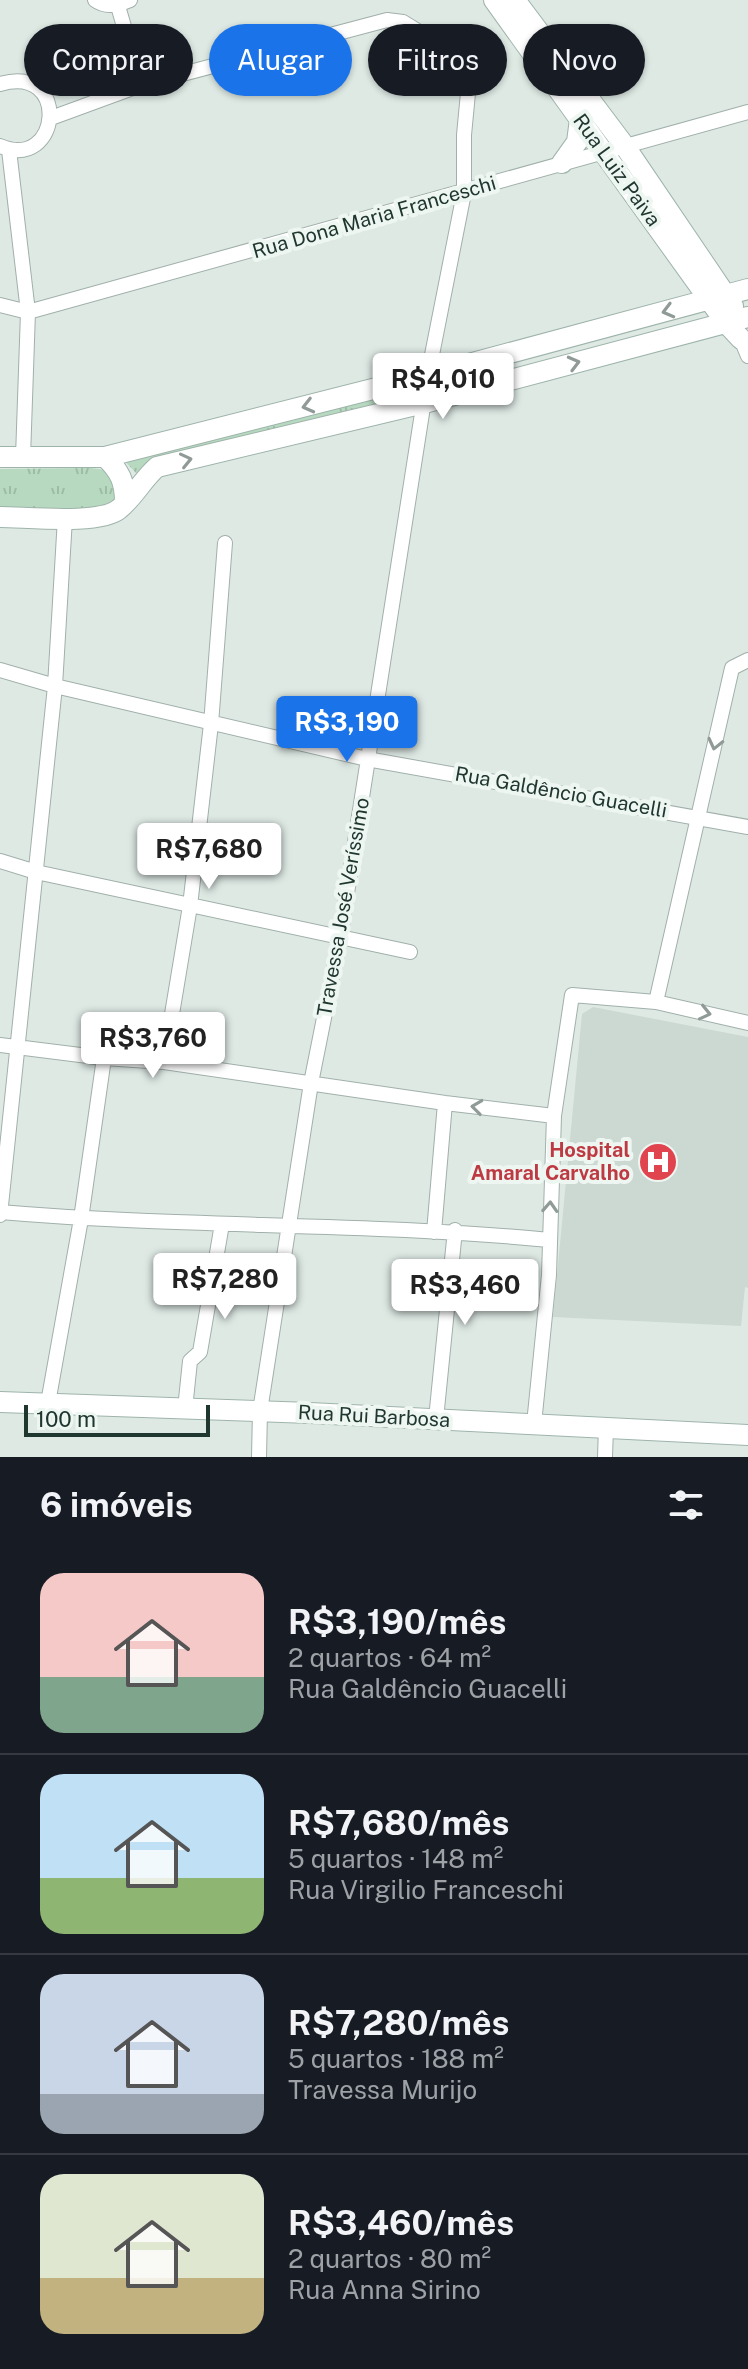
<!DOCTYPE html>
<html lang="pt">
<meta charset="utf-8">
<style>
body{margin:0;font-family:"Public Sans",sans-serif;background:#20242c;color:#f1f3f6;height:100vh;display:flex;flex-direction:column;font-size:30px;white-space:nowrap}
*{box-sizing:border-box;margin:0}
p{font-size:26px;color:#9ea1a6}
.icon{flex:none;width:44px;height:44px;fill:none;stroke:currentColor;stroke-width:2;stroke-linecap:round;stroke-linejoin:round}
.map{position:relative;height:1457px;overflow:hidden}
.side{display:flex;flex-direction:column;background:#171b24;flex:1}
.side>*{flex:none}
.top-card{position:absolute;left:24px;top:24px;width:700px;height:72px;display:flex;gap:16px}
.scale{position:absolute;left:24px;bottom:20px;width:186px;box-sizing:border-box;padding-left:8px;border:4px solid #203730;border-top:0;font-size:22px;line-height:28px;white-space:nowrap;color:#203730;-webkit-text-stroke:6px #eef6f2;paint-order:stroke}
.price{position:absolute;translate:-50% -68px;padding:0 18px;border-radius:8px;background:#fff;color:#222;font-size:26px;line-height:52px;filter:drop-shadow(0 2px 4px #0008)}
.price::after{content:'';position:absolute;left:50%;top:48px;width:24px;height:18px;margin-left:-12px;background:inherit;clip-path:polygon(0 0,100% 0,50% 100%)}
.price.selected{background:#1a73e8;color:#fff}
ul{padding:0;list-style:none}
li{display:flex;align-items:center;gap:24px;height:200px;padding:0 40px}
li+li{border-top:2px solid #363941}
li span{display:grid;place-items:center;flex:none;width:224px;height:160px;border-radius:24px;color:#555}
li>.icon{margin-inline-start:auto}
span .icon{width:96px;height:96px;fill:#fffc;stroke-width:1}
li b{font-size:34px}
h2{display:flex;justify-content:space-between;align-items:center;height:96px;padding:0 40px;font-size:34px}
.chip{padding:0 28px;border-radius:36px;background:#171b24;box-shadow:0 2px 6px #0004;font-size:28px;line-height:72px}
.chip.selected{background:#1a73e8;color:#fff}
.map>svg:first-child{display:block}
</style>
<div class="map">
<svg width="748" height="1457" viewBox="0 0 748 1457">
<defs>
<pattern id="grass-tufts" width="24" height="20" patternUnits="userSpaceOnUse" patternTransform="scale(2)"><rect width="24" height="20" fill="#b7d9c0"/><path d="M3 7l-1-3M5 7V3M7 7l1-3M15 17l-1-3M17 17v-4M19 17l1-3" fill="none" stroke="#9dbba5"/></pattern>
</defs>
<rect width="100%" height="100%" fill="#dee9e4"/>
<path fill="#ccd8d2" d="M593 1007 748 1037V1288L745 1287 741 1326 553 1317 582 1014Z"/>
<path fill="url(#grass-tufts)" d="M409 389 414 392 411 395 194 448 137 480 136 473 121 457Z
M91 468 106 470 118 489 113 506 88 510 0 509V469Z"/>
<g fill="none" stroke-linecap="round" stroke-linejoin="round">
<defs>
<path id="street" d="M95 0C106 8 118 5 130 0
M118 6 141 85
M0 84C71 63 61 172 0 146
M51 118 141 85 387 20 403 22 463 59 470 72 464 135V193L428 375 340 938 311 1083 260 1411 259 1457
M9 150 28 312 23 457
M0 305 28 312 748 112
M741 339 748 356
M0 670 55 686 367 759 748 827
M0 861 36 872 410 952
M656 1002 732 668 748 660
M0 1045 104 1058 164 1062 445 1103 554 1116
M164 1062 190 906 211 724 225 543
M0 1212C183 1228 366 1222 549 1240
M0 1215 55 686 65 518
M434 1232 445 1103
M48 1403 81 1219 104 1058
M185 1409 190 1361 200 1352 222 1224
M436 1419 455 1230
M534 1424 549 1275 554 1116 572 995 656 1002 748 1023
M605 1457 606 1427"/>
<path id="secondary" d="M494 0 726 323 741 339
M515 0 624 145 733 306
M562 163 577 142 580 119
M0 457H105L428 375 748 289
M105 457C120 471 125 482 125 502
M0 517C27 517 100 525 119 509 133 498 143 479 157 467L424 403 748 317
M0 1402 310 1413 748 1435"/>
</defs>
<use href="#street" stroke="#a1b0aa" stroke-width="16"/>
<use href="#secondary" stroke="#9eb4ab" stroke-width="22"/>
<use href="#street" stroke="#fff" stroke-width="14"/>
<use href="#secondary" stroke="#fff" stroke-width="20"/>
</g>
<defs><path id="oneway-chevron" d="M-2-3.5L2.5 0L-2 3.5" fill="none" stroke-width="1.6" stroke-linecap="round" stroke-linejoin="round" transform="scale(2)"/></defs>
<g stroke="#909b98">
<use href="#oneway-chevron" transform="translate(668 311) rotate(165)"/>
<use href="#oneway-chevron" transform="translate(574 363) rotate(-15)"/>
<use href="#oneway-chevron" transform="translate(308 406) rotate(166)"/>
<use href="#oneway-chevron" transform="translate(186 460) rotate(-13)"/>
<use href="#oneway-chevron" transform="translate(715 744) rotate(103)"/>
<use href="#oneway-chevron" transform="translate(705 1013) rotate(13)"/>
<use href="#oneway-chevron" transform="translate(477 1107) rotate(-173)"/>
<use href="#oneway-chevron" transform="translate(550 1207) rotate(-87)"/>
</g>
<defs>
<symbol id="hospital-disc" viewBox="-11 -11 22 22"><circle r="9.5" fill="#e0444e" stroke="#eef6f2"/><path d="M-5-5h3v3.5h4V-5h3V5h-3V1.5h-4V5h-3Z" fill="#fff"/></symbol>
</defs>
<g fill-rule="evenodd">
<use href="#hospital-disc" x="636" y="1140" width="44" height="44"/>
</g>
<g text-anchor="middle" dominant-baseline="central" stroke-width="8" stroke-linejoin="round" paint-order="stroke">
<g font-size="20" fill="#203730" stroke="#eef6f2">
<text transform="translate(617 170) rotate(54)">Rua Luiz Paiva</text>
<text transform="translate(374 217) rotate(-16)">Rua Dona Maria Franceschi</text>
<text transform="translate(561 792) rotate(10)">Rua Galdêncio Guacelli</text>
<text transform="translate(343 907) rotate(-80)">Travessa José Veríssimo</text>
<text transform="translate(374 1416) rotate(3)">Rua Rui Barbosa</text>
</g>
<g font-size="20" font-weight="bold" fill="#be3a42" stroke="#eef6f2" text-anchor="end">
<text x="630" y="1150">Hospital<tspan x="630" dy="23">Amaral Carvalho</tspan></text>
</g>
</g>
</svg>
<div class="scale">100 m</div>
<b class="price" style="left:443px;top:421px">R$4,010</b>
<b class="price selected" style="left:347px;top:764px">R$3,190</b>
<b class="price" style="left:209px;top:891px">R$7,680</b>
<b class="price" style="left:153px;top:1080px">R$3,760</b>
<b class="price" style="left:225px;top:1321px">R$7,280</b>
<b class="price" style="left:465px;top:1327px">R$3,460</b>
<div class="top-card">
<a class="chip">Comprar</a>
<a class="chip selected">Alugar</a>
<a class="chip">Filtros</a>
<a class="chip">Novo</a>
</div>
</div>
<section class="side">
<h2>6 imóveis<svg class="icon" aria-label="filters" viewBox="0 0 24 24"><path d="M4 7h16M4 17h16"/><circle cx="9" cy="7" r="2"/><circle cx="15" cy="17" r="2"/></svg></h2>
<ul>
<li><span style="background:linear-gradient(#f6c9c9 65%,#7fa58c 0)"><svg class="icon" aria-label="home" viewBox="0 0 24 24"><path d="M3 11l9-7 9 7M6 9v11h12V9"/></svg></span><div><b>R$3,190/mês</b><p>2 quartos · 64 m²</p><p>Rua Galdêncio Guacelli</p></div></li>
<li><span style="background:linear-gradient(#bfe0f5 65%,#8fb573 0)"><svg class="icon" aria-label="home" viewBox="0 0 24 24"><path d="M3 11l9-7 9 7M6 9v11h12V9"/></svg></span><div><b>R$7,680/mês</b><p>5 quartos · 148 m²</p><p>Rua Virgilio Franceschi</p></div></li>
<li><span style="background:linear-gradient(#c9d6e8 75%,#9aa5b1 0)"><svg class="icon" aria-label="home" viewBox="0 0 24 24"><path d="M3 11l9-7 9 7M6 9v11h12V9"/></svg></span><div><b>R$7,280/mês</b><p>5 quartos · 188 m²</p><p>Travessa Murijo</p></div></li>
<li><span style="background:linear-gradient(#dfe7d0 65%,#c2b280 0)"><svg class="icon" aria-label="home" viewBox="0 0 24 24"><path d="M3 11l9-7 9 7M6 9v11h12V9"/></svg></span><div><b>R$3,460/mês</b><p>2 quartos · 80 m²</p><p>Rua Anna Sirino</p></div></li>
</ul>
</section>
